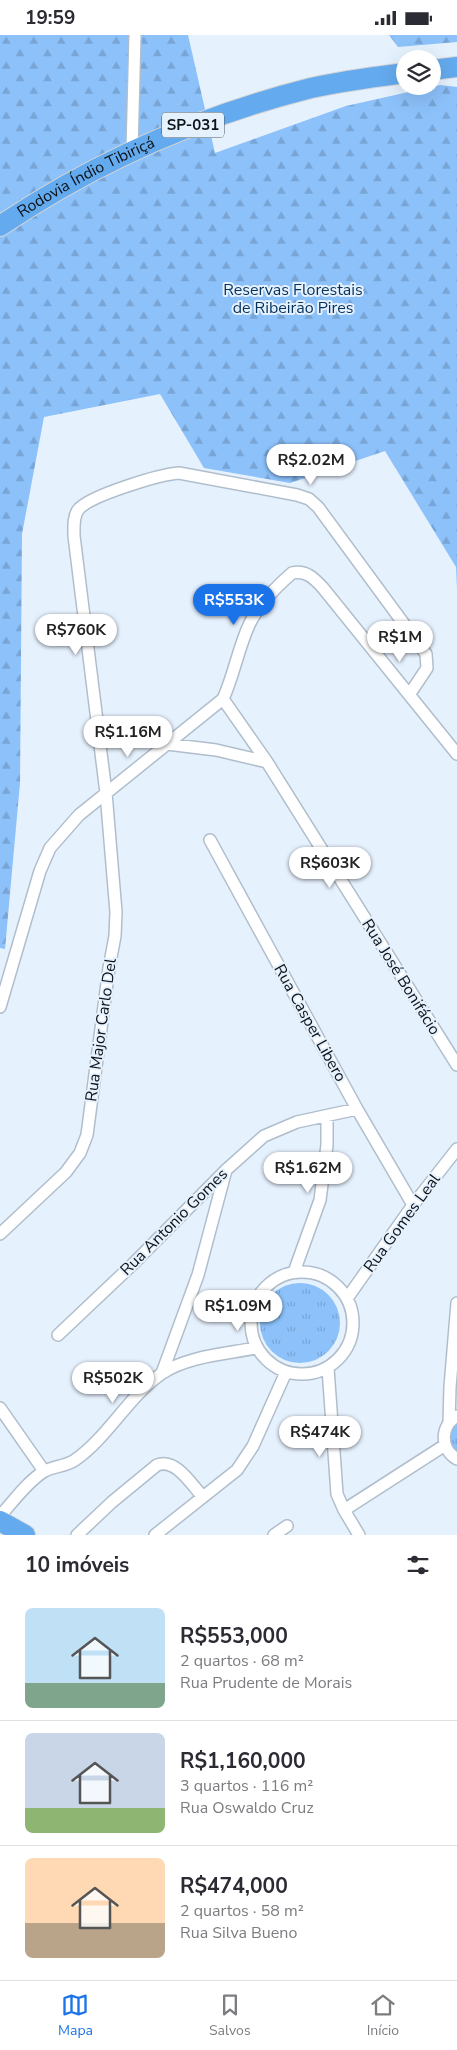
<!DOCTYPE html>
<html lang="pt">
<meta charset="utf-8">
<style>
body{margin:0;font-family:"Nunito Sans",sans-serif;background:#f7f7f7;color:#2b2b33;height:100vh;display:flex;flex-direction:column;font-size:19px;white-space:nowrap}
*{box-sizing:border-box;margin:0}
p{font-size:16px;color:#7c7c81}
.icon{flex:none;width:28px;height:28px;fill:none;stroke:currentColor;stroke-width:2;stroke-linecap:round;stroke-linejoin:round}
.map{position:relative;height:1500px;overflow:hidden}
.sheet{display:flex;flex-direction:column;background:#fff;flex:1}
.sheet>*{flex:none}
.tools{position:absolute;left:396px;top:15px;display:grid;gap:10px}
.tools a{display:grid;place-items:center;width:45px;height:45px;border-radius:50%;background:#fff;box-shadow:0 5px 20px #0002;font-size:25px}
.price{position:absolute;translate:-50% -42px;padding:0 11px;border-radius:18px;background:#fff;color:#222;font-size:16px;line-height:32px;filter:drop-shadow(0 1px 2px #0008)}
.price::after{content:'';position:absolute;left:50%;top:30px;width:15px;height:11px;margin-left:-8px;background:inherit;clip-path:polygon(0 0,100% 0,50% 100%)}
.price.current{background:#1a73e8;color:#fff}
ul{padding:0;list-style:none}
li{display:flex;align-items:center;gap:15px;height:125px;padding:0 25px}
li+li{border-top:1px solid #e1e1e2}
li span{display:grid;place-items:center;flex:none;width:140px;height:100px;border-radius:8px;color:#555}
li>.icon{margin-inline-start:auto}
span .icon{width:60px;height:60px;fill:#fffc;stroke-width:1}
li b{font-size:21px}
h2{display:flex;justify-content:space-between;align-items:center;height:60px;padding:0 25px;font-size:21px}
.status{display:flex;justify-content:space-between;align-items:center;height:35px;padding:0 25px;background:#fff;direction:ltr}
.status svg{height:14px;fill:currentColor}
.tabs{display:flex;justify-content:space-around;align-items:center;height:70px;border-top:1px solid #e1e1e2;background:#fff;font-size:14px;color:#7c7c81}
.tabs a{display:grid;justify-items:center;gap:2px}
.tabs .current{color:#1a73e8}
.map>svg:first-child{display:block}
</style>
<div class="status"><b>19:59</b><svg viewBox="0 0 49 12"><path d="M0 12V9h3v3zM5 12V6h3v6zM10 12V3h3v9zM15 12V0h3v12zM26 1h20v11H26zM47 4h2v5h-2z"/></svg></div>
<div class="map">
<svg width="457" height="1500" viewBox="0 0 457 1500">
<defs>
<pattern id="forest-firs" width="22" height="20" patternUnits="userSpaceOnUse" patternTransform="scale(1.25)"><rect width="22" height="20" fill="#8cc1fa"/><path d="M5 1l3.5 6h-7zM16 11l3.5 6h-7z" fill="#78a5d6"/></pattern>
<pattern id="park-tufts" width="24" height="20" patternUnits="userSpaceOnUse" patternTransform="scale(1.25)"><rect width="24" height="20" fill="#8cc1fa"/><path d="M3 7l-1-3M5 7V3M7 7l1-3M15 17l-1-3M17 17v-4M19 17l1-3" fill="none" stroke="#78a5d6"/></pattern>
</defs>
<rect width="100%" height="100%" fill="#e6f1fe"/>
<path fill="url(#forest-firs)" d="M0 0H188L215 118 346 71 440 50 457 52V553L456 532 385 416 290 448 204 433 160 359 44 382 22 499 20 748 5 914 0 913Z
M389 0H457V7L398 12Z"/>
<path fill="url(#park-tufts)" d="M260 1288a40 40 0 1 1 80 0a40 40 0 1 1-80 0Z
M457 1385V1418L449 1407 450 1393Z"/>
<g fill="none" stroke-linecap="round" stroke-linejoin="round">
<defs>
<path id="minor" d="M132 116 135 0
M223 664 267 727 457 1030
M167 709 216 715 267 727
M210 805 357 1074 413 1170
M0 972 40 836 50 813 79 780 223 664C234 640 238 614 249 590 258 570 276 552 292 538 306 535 314 543 323 553L457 719
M0 1199 66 1137 80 1118 87 1100 109 933 115 901 116 877 106 758 74 501C74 492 73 482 78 475 88 461 161 439 179 438L297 460 309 464 318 472 426 619 427 633 409 660
M251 1288a51 51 0 1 1 102 0a51 51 0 1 1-102 0Z
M294 1237 320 1165 327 1110V1081
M348 1262 413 1170 457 1114
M58 1300 132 1230 226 1135 264 1101 297 1087 357 1074
M328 1333 337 1459 344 1475 359 1500
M162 1338 198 1240 226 1135
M0 1373 44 1436
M457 1381C440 1391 440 1414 457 1424
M449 1387 450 1352 457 1268
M344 1475 445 1410
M0 1481C13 1467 26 1448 43 1437 52 1431 65 1432 75 1425 108 1402 128 1362 161 1339 187 1321 226 1319 256 1313
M77 1500 112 1467 157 1430C176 1423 191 1449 203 1462
M155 1500 237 1435 253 1411 286 1337
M274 1500 287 1491"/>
<g id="trunk">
<path d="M432 35 457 32"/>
<path id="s1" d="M0 191C95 127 200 81 311 53 342 46 374 42 405 38"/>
<path d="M0 1486 25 1500"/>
</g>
</defs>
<use href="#minor" stroke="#b0becc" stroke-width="14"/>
<use href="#trunk" stroke="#d4d5d5" stroke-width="22"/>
<use href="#minor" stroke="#fff" stroke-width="11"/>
<use href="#trunk" stroke="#64aaee" stroke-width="20"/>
</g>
<g text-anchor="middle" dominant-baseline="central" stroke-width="4" stroke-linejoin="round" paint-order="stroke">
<rect fill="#e6f1fe" stroke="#4f565d" stroke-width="1" x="162" y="77.5" width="62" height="25" rx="4"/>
<g font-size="15" font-weight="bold" fill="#0e1318">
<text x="193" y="90">SP-031</text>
</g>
<g font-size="16" fill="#0e1318" stroke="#e6f1fe">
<text stroke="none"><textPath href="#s1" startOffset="99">Rodovia Índio Tibiriçá</textPath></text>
<text transform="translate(401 942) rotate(58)">Rua José Bonifácio</text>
<text transform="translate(310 988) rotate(61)">Rua Casper Libero</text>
<text transform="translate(101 995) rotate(-82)">Rua Major Carlo Del</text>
<text transform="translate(174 1187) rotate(-45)">Rua Antonio Gomes</text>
<text transform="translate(402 1188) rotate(-54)">Rua Gomes Leal</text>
</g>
<g font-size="16" fill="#04325b" stroke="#e6f1fe">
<text x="293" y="255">Reservas Florestais<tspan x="293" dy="18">de Ribeirão Pires</tspan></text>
</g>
</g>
</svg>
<div class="tools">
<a><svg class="icon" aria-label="layers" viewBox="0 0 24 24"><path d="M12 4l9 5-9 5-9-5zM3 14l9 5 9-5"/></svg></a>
</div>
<b class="price" style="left:311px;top:451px">R$2.02M</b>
<b class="price current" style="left:234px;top:591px">R$553K</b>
<b class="price" style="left:76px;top:621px">R$760K</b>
<b class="price" style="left:400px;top:628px">R$1M</b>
<b class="price" style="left:128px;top:723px">R$1.16M</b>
<b class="price" style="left:330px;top:854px">R$603K</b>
<b class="price" style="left:308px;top:1159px">R$1.62M</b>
<b class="price" style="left:238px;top:1297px">R$1.09M</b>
<b class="price" style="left:113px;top:1369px">R$502K</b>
<b class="price" style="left:320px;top:1423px">R$474K</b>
</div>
<section class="sheet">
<h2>10 imóveis<svg class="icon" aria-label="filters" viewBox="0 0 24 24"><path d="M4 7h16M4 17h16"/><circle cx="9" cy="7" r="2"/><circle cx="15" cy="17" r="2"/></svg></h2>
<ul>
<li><span style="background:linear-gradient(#bfe0f5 75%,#7fa58c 0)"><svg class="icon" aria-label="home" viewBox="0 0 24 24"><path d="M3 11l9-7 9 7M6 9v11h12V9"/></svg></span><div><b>R$553,000</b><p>2 quartos · 68 m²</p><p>Rua Prudente de Morais</p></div></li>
<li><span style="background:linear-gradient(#c9d6e8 75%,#8fb573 0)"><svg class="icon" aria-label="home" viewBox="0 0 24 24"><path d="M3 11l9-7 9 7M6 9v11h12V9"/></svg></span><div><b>R$1,160,000</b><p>3 quartos · 116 m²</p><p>Rua Oswaldo Cruz</p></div></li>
<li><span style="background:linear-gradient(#ffd9b3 65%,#b9a48a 0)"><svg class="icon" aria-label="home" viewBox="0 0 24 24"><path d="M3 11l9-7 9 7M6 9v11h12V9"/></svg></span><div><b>R$474,000</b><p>2 quartos · 58 m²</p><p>Rua Silva Bueno</p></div></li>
</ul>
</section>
<nav class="tabs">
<a class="current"><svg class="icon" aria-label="map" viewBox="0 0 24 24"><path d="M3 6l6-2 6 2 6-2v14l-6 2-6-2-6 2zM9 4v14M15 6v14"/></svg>Mapa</a>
<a><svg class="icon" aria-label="saved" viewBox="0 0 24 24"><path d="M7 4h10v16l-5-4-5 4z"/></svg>Salvos</a>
<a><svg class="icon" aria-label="home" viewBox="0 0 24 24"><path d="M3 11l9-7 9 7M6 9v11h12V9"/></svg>Início</a>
</nav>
